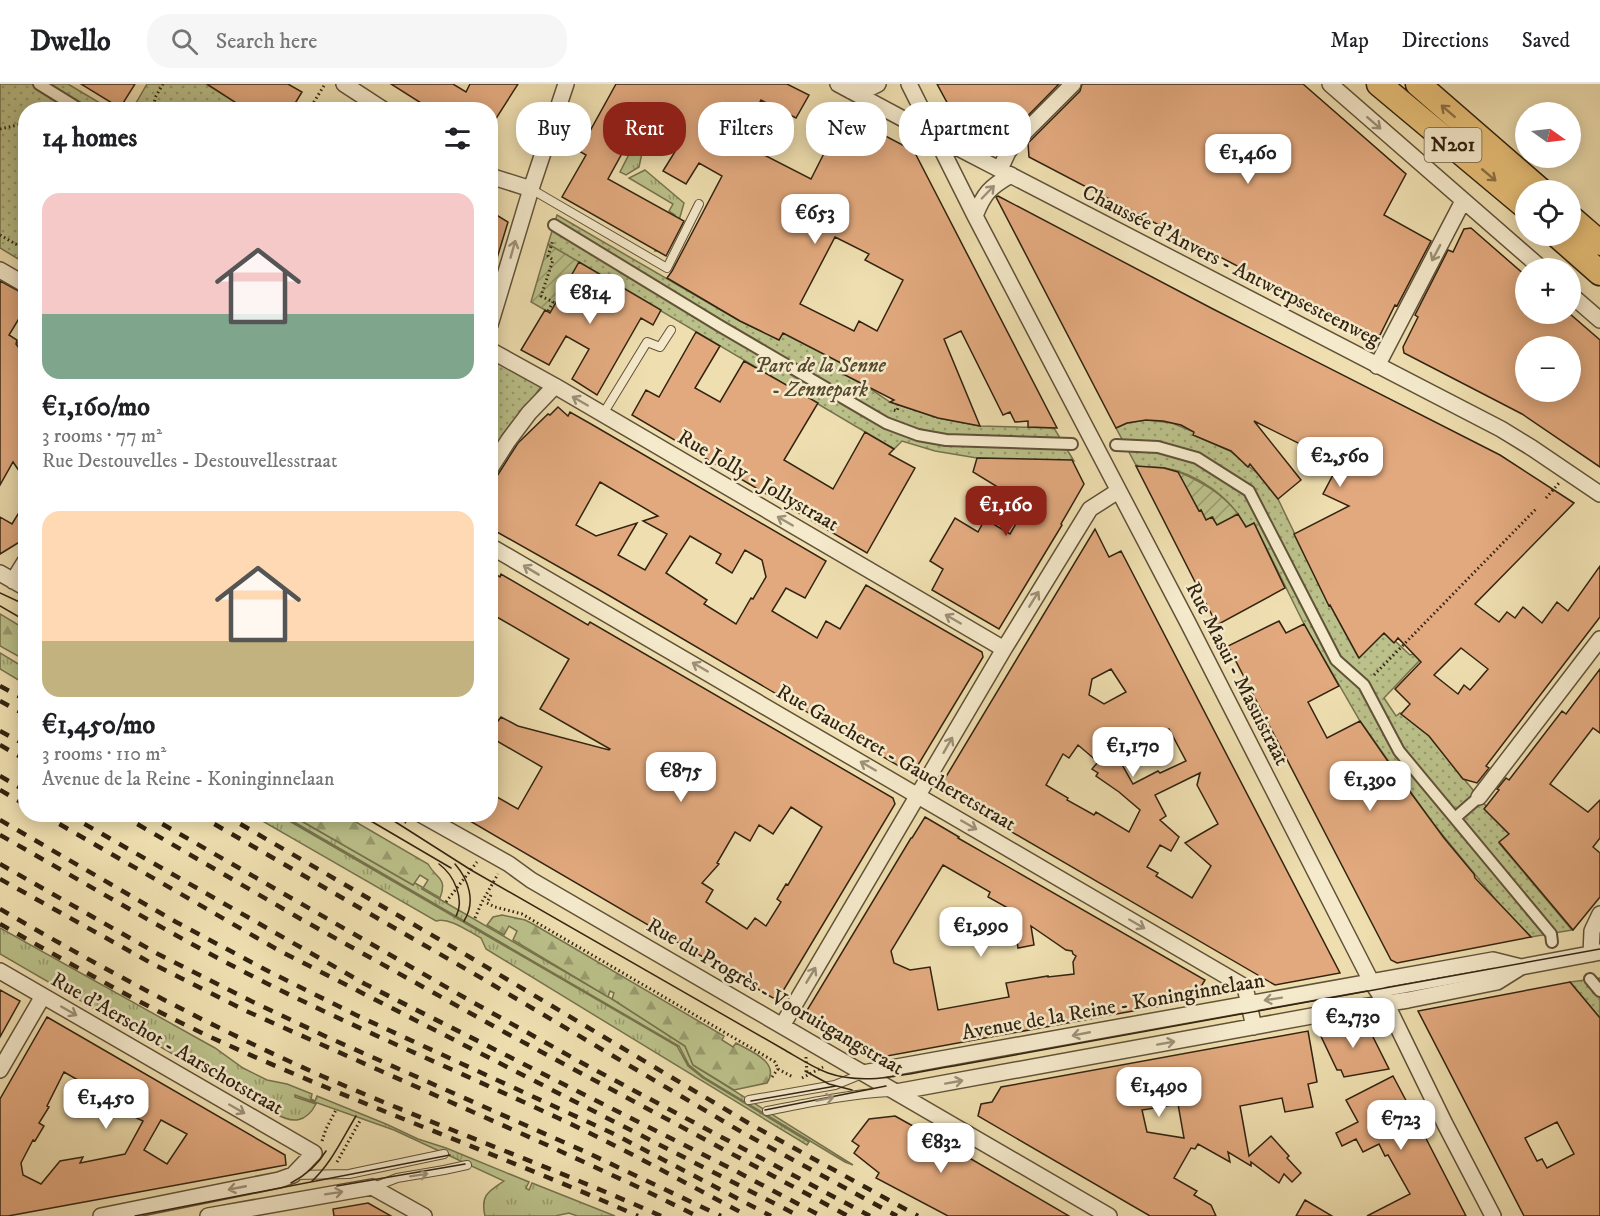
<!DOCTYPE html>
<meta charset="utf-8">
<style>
body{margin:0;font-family:"IM FELL DW Pica",serif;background:#f6f6f6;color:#202124;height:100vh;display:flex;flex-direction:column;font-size:22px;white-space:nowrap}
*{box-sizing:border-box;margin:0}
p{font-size:20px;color:#757577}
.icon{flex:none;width:33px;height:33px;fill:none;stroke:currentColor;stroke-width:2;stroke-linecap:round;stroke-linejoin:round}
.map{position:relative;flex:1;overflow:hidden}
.sheet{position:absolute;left:18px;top:18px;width:480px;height:720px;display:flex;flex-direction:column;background:#fff;border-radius:24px;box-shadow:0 3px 15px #0003}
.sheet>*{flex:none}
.banner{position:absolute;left:516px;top:18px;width:570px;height:54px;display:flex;gap:12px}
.needle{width:39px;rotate:104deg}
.controls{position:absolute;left:1515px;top:18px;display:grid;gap:12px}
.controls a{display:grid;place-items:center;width:66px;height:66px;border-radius:50%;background:#fff;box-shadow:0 3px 15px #0003;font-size:30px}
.price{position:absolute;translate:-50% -51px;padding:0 14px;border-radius:12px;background:#fff;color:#222;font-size:20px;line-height:39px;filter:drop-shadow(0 2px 3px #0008)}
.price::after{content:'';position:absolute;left:50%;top:36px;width:18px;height:14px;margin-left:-9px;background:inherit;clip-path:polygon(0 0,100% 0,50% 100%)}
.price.on{background:#8f2418;color:#fff}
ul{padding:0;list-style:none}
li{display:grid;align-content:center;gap:12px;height:318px;padding:0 24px}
li span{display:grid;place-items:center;height:186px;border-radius:18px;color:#555}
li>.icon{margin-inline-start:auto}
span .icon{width:108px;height:108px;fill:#fffc;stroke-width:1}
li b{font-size:26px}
h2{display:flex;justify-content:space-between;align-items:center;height:72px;padding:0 24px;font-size:26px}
.chip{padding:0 21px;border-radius:24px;background:#fff;box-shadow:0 3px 15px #0003;font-size:21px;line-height:54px}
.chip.on{background:#8f2418;color:#fff}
header{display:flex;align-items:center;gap:36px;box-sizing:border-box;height:84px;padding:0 30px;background:#fff;border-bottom:2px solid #e0e0e0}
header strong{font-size:28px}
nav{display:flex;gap:33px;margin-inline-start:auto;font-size:21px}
.search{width:420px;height:54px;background:#f6f6f6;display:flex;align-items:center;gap:15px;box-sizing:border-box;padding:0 21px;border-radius:24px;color:#757577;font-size:22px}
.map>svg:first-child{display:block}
</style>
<header>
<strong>Dwello</strong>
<div class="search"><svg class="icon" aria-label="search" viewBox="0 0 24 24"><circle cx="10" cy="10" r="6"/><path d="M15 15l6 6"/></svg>Search here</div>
<nav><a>Map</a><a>Directions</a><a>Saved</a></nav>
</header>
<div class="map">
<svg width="1600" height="1132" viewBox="0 0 1600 1132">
<defs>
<pattern id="grass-tufts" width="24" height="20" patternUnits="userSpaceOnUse" patternTransform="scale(1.5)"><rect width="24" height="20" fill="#bbc18a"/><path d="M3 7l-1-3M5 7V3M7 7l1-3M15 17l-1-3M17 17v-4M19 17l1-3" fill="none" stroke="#999c6f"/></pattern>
<pattern id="forest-firs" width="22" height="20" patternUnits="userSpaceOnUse" patternTransform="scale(1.5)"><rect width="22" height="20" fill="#bbc18a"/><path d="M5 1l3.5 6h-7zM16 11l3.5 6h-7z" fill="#999c6f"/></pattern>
<pattern id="park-dots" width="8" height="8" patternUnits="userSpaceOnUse" patternTransform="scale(1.5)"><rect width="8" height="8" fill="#bbc18a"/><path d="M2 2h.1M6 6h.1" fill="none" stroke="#999c6f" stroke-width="1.8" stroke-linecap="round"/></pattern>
<pattern id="garden-furrows" width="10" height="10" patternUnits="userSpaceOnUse" patternTransform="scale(1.5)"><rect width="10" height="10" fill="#bbc18a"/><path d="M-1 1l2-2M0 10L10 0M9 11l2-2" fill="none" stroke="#999c6f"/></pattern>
</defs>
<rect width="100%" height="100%" fill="#efdfb0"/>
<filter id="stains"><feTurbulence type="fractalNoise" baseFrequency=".00333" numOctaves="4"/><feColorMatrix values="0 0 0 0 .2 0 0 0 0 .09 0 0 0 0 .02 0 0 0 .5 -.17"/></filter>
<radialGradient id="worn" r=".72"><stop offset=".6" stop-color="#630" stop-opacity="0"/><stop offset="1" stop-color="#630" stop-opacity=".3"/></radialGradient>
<path fill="url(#grass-tufts)" stroke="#76724d" stroke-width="1.5" d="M645 39 648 41 639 83 626 91 620 88Z
M645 86 684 119 680 133 660 167H655L675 131 669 127 673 120 629 94Z
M0 569 25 584V600L0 585Z
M252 731H279L677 962 688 982 703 994 809 1058 807 1061 486 865 481 854C469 848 450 833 436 837Z
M282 731H291L413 801 415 799 422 803V805L612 915 685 962 693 981 853 1081 845 1078 705 994 689 981 679 962Z
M0 844 215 964 243 984 267 996 287 1000 312 1010 311 1015 315 1017 317 1012 386 1040 418 1055 446 1064 529 1098 526 1104 529 1106 532 1099 615 1132H577L569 1129 555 1132H485C480 1111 489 1107 504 1097L394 1046 295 1011V1013L316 1020C306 1039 292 1040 275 1029L277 1024 268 1020 266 1024 0 870Z"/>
<path fill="url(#forest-firs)" stroke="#76724d" stroke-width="1.5" d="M0 530 25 545V576L0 562Z
M291 731H344L428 780C436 795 448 793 440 814L423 804 428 796 420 791 413 801Z
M502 831 525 836 533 840 724 952 722 956 733 963 736 959C750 967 781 978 767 999L734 1006 693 981 685 962 612 915 614 909 610 907 608 913 513 856 517 847 509 842 504 851 487 841 493 833Z"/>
<path fill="url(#park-dots)" stroke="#76724d" stroke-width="1.5" d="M0 0H68L110 25 26 26 25 179 0 164Z
M147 0H206L247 25 132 26Z
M557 131 738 236 779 256 783 249 847 282 843 290 866 302 890 318 938 334 980 342 1054 344 1074 377 977 374 935 367 902 357 894 365 548 160Z
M491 267 543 300 499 361 491 378Z
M1146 336 1172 339 1194 348V351L1230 367 1257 389 1278 415 1318 498V499L1358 573 1384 549 1393 558 1395 557 1410 571 1413 570 1420 576 1384 614 1396 632 1400 629 1429 652 1486 722 1485 725 1506 747 1515 745 1499 759 1572 846 1531 853 1496 816 1432 738 1360 637 1304 540 1254 439 1245 444C1233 414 1196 389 1165 384 1156 383 1146 383 1137 383L1116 344 1127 339Z
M1600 894V934L1570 898Z"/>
<path fill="url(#garden-furrows)" stroke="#76724d" stroke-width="1.5" d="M548 160 579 178 550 229 531 218Z
M1179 388C1202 398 1223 410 1238 430L1219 457 1216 441 1213 433 1206 436 1201 426 1199 427 1184 400 1175 405 1171 393Z"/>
<path fill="#e2a97e" stroke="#322310" stroke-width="1.5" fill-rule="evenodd" d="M81 0H135L120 24Z
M207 0H288L302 8 291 26H247Z
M391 0H453L466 8 470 0H518L490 44V26H432Z
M616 0H787L809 11 796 34 761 16 739 58 811 95 844 30 914 67 1057 344 1028 343V337L1015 338 1010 328 1003 331 961 247 944 255 980 342 938 334 890 318 894 316 843 290 847 282 783 249 779 256 740 237 667 194 672 187 722 92 699 79 686 100 663 87 676 66 636 44 608 95 684 137 666 172 562 113 586 71 579 67ZM835 153 869 170 865 176 903 196 877 247 859 237 854 247 800 220Z
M937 0H1059L1005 55H996L956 35Z
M1082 0H1303L1406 90 1384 131 1431 157 1397 222 1395 221 1380 251 1373 253 1029 73 1028 59 1080 7Z
M998 112 1213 225 1500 371 1574 419 1475 520 1499 538 1507 528 1515 534 1523 523 1542 539 1557 518 1568 527 1600 482V533L1486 682 1489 684 1477 699 1463 695 1429 652 1401 630 1410 620 1395 605 1421 578 1398 554 1394 559 1384 549 1359 574 1330 521 1329 522 1294 450 1349 422 1323 410 1346 366 1332 376 1254 337 1301 396 1278 415 1250 380 1248 383 1231 367 1193 351 1194 348 1181 341 1163 337 1146 336 1127 339 1116 344 996 113ZM1461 564 1488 585 1470 606 1464 601 1458 610 1434 591Z
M490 127 508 138 494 184 490 183Z
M1471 144 1526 192V230H1570L1600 256V383L1522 330 1404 269 1403 263 1418 233 1415 231 1448 166 1453 168 1464 145ZM1526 262H1570V308H1526Z
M579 178 661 226 653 241 641 234 597 311 572 295 589 265 566 252 549 281 521 266 545 226 550 229Z
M0 197 26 211V223L9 251 17 256 16 260 19 264H26V397L13 378 0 401Z
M696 248 720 262 695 304 720 318 744 277 818 319 784 376 833 405 865 348 894 365 889 370 915 384 867 469 632 331 646 306 659 313Z
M558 323 568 332 570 328 591 340 826 477 805 514 786 504 772 527 817 554 826 537 840 545 866 501 982 568 983 573 915 686 909 688 598 505 490 444V424L497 392 518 359 548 330 550 331ZM600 398 658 432 643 437 667 450 645 486 618 471 637 439 596 452 576 441ZM690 452 721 470 716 479 732 489 745 466 762 476 766 493 753 515 751 514 736 540 704 520 707 516 666 489Z
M977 374 1072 376 1084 400 1061 440 1062 441 999 545 932 506 943 485 930 477 955 434 978 448 985 435 1010 450 1027 421 973 388Z
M1136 382 1164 384 1178 388 1199 427 1201 426 1206 436 1212 433 1217 441 1238 430 1246 443 1254 439 1285 504 1217 541Z
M26 417V454L0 470V433L12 440Z
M1095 445 1109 473 1121 467 1340 889 1275 901 943 708 941 701ZM1111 585 1126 608 1104 620 1089 611 1092 595ZM1169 645 1186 677 1160 689 1158 687 1133 700 1120 677 1141 666 1138 661ZM1078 661 1098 678 1092 685 1098 689 1096 692 1119 708 1140 726 1129 748 1096 728 1094 731 1067 716 1068 714 1046 701 1063 670 1069 674ZM1200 689 1197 701 1218 740 1185 759 1211 782 1192 814 1156 792 1158 789 1147 783 1160 761 1171 767 1179 753 1160 736 1166 732 1155 711Z
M490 487 500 493 501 490 588 541 590 538 893 714 895 720 780 912 773 914 458 730H490V709L518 725 542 683 490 653V639L498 637 501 633 518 642 609 666 610 665 540 625 569 575 490 529ZM791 723 822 743 788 801 786 800 777 815 781 818 766 842 755 834 747 845 706 818 713 806 702 799 719 780 717 779 735 748 750 757 759 741 773 750Z
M1279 537 1286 549 1304 540 1339 602 1308 618 1327 654 1360 637 1394 686 1444 754 1474 790 1475 794 1531 853 1397 879 1391 876 1228 562Z
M1600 585V649L1593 644 1550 700 1588 728 1600 716V754L1593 763 1600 769V813L1573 846 1499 758 1509 750 1484 725 1499 706 1497 705 1506 694 1509 696 1562 627 1566 630Z
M925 733 959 753 958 754 1205 896 1193 916 876 974 809 934 806 928 911 754H912ZM943 781 990 808 988 813 1008 824 996 845 998 854 1017 857 1018 864 1034 861 1031 842 1066 866 1072 867 1073 870 1076 872 1073 878 1074 890 1048 893V892L1006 899 1009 913 938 926 930 883 910 886 894 879 891 867Z
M1570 898 1600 934V1132H1524L1418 927ZM1557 1038 1574 1070 1547 1084 1542 1075 1537 1077 1525 1054Z
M0 906 20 917 0 953Z
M47 933 285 1071 286 1081 8 1132H0V1015ZM64 988 104 1011 101 1017 143 1037 125 1070 80 1079 83 1073 60 1077 41 1100 23 1091 21 1079 33 1056 35 1057 44 1042 39 1039 49 1023 47 1022ZM161 1036 187 1050 167 1080 144 1066Z
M1361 938 1367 941 1389 985 1344 993 1341 986H1337L1318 946Z
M1308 947 1317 998 1308 1000 1313 1023 1285 1028 1282 1014 1240 1022 1249 1072 1271 1052 1289 1072 1287 1074 1301 1089 1292 1098 1284 1090 1279 1099 1251 1078V1082L1228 1068 1230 1078 1198 1060 1195 1065 1191 1064 1174 1094 1197 1107 1194 1111 1211 1121 1216 1132H1150L978 1032 981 1020 992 1018 1001 1003ZM1178 1020 1184 1054 1147 1048 1142 1026Z
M1393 992 1418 1039 1466 1132H1367L1410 1110 1388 1071 1385 1072 1379 1060 1363 1068 1356 1055 1342 1062 1336 1049 1358 1038 1346 1016Z
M895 1032 954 1065 1069 1132H948L876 1094 879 1089 854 1069 859 1062 852 1057 869 1035Z
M1305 1116 1332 1132H1296Z
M368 1119 391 1132H334L333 1125Z"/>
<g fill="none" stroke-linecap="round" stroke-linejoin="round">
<defs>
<path id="service" d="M531 105 667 184 699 120
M22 259 26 252
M603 330 647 258 660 263 671 246
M1379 909 1510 885
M749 1016 835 1001 862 990
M767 1027C808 1019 848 1010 890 1008
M295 1091 349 1090 444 1070
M374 1103 397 1094 444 1086 467 1081"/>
<path id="pedestrian" d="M39 0 81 26
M554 141 720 242 886 339 918 351 946 356 1072 360
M1116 361 1158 363 1197 374 1249 407 1336 576 1364 601 1399 667 1551 850 1552 858
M1455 734 1479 713
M1590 895 1600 907"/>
<path id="minor" d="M344 0 384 26
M838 0 937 53 1501 345 1532 364 1600 410
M909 0 975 132 1187 537 1372 899 1386 919 1445 1040 1493 1132
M1330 0 1541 184
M851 7 872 3 878 0
M1000 85 1008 68 1018 55 1073 0
M490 92 531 105
M975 132C984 109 990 103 1011 91
M0 186 26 201
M1570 210 1600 236
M490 241 531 105 566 0
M490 266 555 302 1004 565
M1377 282 1463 117
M490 385 508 357 529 329 555 302
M490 462 1245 903 1254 943
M0 489 26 504
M13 497 26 476
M1479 713 1600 555
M420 730 509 780 531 796 1109 1132
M1591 870 1592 847 1600 830
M0 887 314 1069 293 1091 279 1096 101 1132
M782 942 1004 565 1090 425 1118 407
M0 986 43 912
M863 989 1493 876 1521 883
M896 1008 1350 925 1408 916 1497 898 1521 883 1600 868
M208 1132 372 1103 424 1132"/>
<path id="primary" d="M1379 0 1526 123
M1418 0 1540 106
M1570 133 1600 159
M1558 152 1600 189"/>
</defs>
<use href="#service" stroke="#615238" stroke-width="10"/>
<use href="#pedestrian" stroke="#615238" stroke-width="14"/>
<use href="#minor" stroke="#615238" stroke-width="18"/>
<use href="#primary" stroke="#322310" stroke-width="27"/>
<path stroke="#322310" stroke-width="3" stroke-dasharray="1.5 3" stroke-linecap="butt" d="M152 26 156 12 163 0
M309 26 325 0
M0 45 26 39
M0 151 26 166
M548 227 553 218 541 212 553 176 548 172 553 156
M894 326 897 327 899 321
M1546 414 1559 399
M1374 591 1536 425
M394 730 407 739
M491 811 487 819 495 823 522 830 765 972 775 978 778 985 793 993
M446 818 477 778
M475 834 482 818 498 790
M806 973 807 990
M772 993 778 985
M802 994 823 983
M322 1057 326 1045 336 1026
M337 1078 361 1035"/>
<use href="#service" stroke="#f5eacc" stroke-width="8"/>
<use href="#pedestrian" stroke="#f5eacc" stroke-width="10"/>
<use href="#minor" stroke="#f5eacc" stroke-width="15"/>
<use href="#primary" stroke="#e8c078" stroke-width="24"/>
<path stroke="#322310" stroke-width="1.5" d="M0 509 26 521
M0 522 26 537
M359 730 451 784
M383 730 471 786 783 965C797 973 812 983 828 989 867 1003 914 988 954 982L1600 865
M439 780C454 791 465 815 456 832
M455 780C469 796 476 818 464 837
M805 987 829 1000 852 1006
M751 1017 836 1002
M765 1026 886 1002
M311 1098C331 1080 342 1055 356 1032
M291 1099C306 1091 317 1082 326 1067
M337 1102 465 1080
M135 1132 450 1071"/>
<path stroke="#322310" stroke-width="4.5" stroke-dasharray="10 10" stroke-linecap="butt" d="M0 602 26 616
M0 617 26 631
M0 647 26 661
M0 661 26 676
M0 692 26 707
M0 706 26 721
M42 730 278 866 799 1132
M67 730 365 900 730 1084 821 1132
M120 730 299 834 506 949 848 1132
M145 730 467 915 584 980 870 1132
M197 730 483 895 745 1050 897 1132
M223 730 468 872 750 1040 918 1132
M0 736 176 838 268 887 356 931 612 1049 771 1132
M0 751C87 800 173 852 262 897 359 946 460 988 558 1034 623 1064 685 1099 748 1132
M0 780 158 870 251 917 327 953 588 1069 721 1132
M0 795 151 879 244 926 547 1061 640 1104 697 1132
M0 825C105 886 211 943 322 992 434 1041 549 1082 661 1132
M0 840C75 882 150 926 228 961 363 1022 503 1072 638 1132"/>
</g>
<defs><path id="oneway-shaft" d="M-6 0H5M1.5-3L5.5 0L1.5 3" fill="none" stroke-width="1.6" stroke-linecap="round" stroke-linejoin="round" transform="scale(1.5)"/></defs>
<g stroke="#8d7244">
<use href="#oneway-shaft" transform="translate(1448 27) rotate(-139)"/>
<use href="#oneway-shaft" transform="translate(1489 91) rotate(40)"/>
</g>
<g stroke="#9d9077">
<use href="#oneway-shaft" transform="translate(1374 39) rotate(41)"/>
<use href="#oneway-shaft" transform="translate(988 108) rotate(-46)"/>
<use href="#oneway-shaft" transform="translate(513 165) rotate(-74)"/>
<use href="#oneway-shaft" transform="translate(1436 169) rotate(118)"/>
<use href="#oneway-shaft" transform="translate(580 317) rotate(-150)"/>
<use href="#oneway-shaft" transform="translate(785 437) rotate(-150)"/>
<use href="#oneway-shaft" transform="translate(531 486) rotate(-149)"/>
<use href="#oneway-shaft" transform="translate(1034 515) rotate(-58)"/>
<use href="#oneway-shaft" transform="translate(953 535) rotate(-150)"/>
<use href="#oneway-shaft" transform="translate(700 583) rotate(-150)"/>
<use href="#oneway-shaft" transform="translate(948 661) rotate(-60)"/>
<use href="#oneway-shaft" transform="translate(868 682) rotate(-150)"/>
<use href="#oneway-shaft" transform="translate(969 741) rotate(30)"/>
<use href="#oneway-shaft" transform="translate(1137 840) rotate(30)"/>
<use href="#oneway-shaft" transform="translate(811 891) rotate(-59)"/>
<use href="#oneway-shaft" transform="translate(1273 915) rotate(171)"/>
<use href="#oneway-shaft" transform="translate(69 927) rotate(30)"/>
<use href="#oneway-shaft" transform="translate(1081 950) rotate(169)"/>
<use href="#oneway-shaft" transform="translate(1166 959) rotate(-10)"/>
<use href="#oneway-shaft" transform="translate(954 998) rotate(-10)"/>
<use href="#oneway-shaft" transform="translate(825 1015) rotate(-12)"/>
<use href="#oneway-shaft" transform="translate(237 1025) rotate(30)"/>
<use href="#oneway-shaft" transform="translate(419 1091) rotate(-9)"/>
<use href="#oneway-shaft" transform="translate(237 1104) rotate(169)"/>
<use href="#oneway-shaft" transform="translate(334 1109) rotate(-9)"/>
</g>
<g text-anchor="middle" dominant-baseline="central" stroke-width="5" stroke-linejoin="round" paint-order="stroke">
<rect fill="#f5eacc" stroke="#6c5f48" stroke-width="1.5" x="1424.5" y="44" width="57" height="34" rx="4.5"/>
<g font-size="20" font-weight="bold" fill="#322310">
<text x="1453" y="61">N201</text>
</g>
<g font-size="21" fill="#322310" stroke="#f5eacc">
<text transform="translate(1231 182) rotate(27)">Chaussée d'Anvers - Antwerpsesteenweg</text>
<text transform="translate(758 397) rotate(30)">Rue Jolly - Jollystraat</text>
<text transform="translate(1237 590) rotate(63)">Rue Masui - Masuistraat</text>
<text transform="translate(896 674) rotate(30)">Rue Gaucheret - Gaucheretstraat</text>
<text transform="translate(775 913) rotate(30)">Rue du Progrès - Vooruitgangstraat</text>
<text transform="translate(1113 923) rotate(-10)">Avenue de la Reine - Koninginnelaan</text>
<text transform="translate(167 960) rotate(30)">Rue d'Aerschot - Aarschotstraat</text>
</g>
<g font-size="21" font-style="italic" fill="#544a2e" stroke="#f5eacc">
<text x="820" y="282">Parc de la Senne<tspan x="820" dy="24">- Zennepark</tspan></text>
</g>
</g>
<rect width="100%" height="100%" filter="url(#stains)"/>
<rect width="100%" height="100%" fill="url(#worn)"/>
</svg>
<div class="controls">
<a><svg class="needle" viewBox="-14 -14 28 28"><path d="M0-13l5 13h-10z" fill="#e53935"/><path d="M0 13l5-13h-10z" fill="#757577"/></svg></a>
<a><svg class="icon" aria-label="locate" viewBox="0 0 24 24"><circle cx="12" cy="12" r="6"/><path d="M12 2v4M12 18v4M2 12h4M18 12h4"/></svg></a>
<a>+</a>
<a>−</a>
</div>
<b class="price" style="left:1248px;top:101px">€1,460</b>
<b class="price" style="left:815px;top:161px">€653</b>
<b class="price" style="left:590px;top:241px">€814</b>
<b class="price" style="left:1340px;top:404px">€2,560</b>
<b class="price on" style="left:1006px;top:453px">€1,160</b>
<b class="price" style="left:1133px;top:694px">€1,170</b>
<b class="price" style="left:681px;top:719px">€875</b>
<b class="price" style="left:1370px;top:728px">€1,390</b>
<b class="price" style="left:981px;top:874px">€1,990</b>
<b class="price" style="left:1353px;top:965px">€2,730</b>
<b class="price" style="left:1159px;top:1034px">€1,490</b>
<b class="price" style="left:106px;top:1046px">€1,450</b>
<b class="price" style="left:1401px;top:1067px">€723</b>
<b class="price" style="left:941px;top:1090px">€832</b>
<div class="banner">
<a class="chip">Buy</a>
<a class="chip on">Rent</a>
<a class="chip">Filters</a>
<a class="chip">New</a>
<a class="chip">Apartment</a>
</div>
<section class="sheet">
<h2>14 homes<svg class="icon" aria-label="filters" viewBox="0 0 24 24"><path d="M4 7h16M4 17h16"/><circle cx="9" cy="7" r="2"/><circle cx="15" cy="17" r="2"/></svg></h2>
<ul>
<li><span style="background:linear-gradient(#f6c9c9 65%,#7fa58c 0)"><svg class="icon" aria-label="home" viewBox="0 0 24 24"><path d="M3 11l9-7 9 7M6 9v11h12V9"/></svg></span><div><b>€1,160/mo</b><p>3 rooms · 77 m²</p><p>Rue Destouvelles - Destouvellesstraat</p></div></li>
<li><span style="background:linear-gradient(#ffd9b3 70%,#c2b280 0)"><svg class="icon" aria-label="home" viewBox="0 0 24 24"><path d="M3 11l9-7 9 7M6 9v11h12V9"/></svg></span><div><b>€1,450/mo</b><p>3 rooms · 110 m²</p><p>Avenue de la Reine - Koninginnelaan</p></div></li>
</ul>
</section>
</div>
